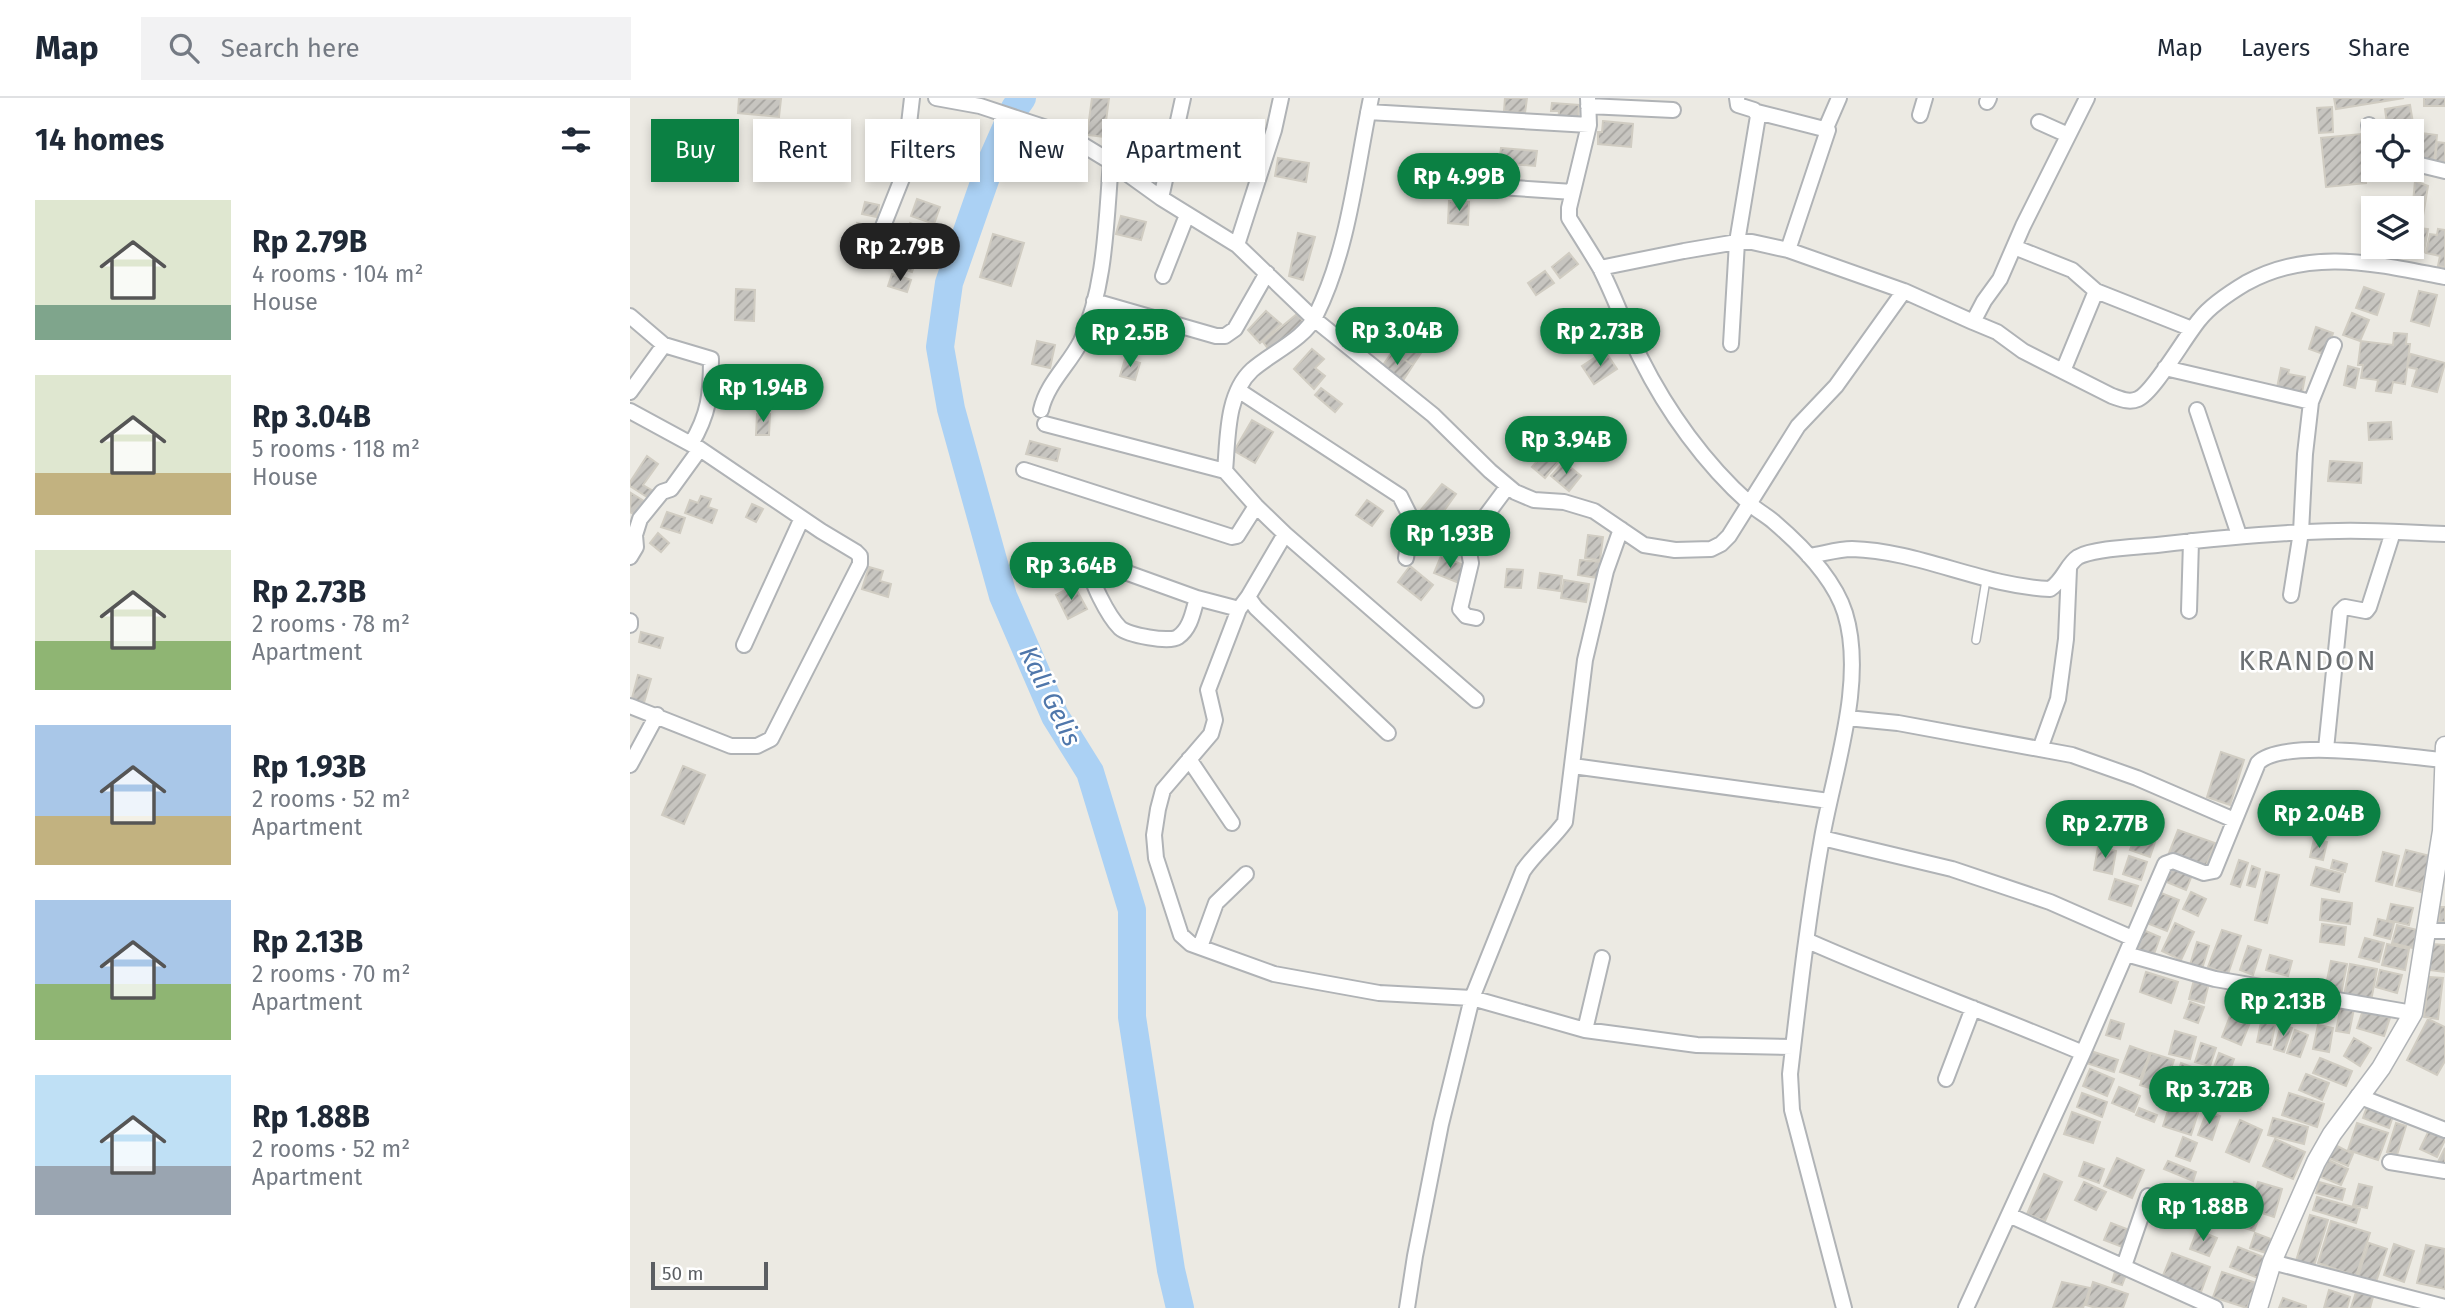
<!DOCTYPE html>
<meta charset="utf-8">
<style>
body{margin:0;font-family:"Fira Sans",sans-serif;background:#f2f2f3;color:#1f2937;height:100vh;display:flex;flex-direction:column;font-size:26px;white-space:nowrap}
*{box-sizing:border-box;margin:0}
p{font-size:23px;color:#747a83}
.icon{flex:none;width:38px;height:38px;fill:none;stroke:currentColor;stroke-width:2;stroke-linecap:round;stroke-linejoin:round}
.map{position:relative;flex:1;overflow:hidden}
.side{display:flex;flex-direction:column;background:#fff;width:630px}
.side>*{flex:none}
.guide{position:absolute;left:21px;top:21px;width:665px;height:63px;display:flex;gap:14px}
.fabs{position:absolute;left:1731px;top:21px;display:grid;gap:14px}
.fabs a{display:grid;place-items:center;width:63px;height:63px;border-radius:0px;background:#fff;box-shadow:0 4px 10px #0003;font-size:35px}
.scale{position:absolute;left:21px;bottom:18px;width:117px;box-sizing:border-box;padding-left:7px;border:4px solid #5b5e62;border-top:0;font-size:19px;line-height:24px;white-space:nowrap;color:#5b5e62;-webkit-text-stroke:5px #fff;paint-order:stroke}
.price{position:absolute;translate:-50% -60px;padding:0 16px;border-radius:24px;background:#0b8043;color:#fff;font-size:23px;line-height:46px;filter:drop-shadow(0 2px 4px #0008)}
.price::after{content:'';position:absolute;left:50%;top:42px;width:21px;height:16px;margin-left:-10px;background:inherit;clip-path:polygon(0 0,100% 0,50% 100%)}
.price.on{background:#222;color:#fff}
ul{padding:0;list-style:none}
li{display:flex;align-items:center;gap:21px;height:175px;padding:0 35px}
li span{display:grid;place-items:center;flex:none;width:196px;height:140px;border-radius:0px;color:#555}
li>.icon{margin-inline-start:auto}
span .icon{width:84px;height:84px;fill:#fffc;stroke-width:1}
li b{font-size:30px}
h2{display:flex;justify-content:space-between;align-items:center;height:84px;padding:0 35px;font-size:30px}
.chip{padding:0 24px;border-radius:0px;background:#fff;box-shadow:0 4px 10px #0003;font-size:24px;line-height:63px}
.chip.on{background:#0b8043;color:#fff}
header{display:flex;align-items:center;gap:42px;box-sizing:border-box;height:98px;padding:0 35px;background:#fff;border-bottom:2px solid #e0e1e3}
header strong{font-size:33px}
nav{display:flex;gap:38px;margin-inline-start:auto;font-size:24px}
.search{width:490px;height:63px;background:#f2f2f3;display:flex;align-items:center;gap:18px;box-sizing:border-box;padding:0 24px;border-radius:0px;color:#747a83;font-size:26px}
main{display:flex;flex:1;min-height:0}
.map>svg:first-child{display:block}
</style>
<header>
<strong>Map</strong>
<div class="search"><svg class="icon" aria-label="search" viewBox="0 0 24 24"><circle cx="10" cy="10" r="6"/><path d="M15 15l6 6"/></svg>Search here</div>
<nav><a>Map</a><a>Layers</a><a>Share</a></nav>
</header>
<main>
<section class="side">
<h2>14 homes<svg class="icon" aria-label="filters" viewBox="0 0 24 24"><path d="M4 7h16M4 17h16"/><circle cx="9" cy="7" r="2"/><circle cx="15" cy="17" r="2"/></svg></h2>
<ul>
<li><span style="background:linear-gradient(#dfe7d0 75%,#7fa58c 0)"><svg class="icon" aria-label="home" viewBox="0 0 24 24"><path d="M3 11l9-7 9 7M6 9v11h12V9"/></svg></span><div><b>Rp 2.79B</b><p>4 rooms · 104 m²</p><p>House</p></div></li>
<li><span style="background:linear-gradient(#dfe7d0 70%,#c2b280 0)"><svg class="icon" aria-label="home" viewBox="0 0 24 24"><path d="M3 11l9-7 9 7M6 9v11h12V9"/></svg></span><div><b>Rp 3.04B</b><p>5 rooms · 118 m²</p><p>House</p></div></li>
<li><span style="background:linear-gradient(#dfe7d0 65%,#8fb573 0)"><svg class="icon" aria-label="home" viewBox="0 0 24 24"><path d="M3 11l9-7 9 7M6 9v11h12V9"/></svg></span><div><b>Rp 2.73B</b><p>2 rooms · 78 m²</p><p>Apartment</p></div></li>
<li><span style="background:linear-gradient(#a9c7e8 65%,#c2b280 0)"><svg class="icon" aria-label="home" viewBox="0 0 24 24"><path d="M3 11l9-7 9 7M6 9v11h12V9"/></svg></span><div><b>Rp 1.93B</b><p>2 rooms · 52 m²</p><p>Apartment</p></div></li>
<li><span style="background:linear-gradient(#a9c7e8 60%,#8fb573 0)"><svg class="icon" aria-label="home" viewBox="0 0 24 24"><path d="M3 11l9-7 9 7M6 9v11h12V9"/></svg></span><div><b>Rp 2.13B</b><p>2 rooms · 70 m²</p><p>Apartment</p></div></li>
<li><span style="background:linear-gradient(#bfe0f5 65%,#9aa5b1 0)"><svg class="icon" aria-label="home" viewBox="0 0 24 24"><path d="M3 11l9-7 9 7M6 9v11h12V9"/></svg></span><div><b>Rp 1.88B</b><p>2 rooms · 52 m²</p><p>Apartment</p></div></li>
</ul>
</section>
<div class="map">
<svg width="1815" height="1210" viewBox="0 0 1815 1210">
<defs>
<pattern id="building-hatch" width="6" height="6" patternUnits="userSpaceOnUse" patternTransform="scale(1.75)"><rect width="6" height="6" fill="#c7c5c0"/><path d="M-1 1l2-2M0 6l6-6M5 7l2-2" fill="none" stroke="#a5a39f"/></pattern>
</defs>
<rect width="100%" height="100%" fill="#eceae3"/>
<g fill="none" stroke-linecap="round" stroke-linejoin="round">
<path stroke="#abd1f4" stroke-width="28" d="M392 0 385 10 362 62 319 185 310 249 321 311 373 498 425 618 460 674 502 812V919L541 1172 550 1210"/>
</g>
<path fill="url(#building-hatch)" stroke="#d0ccc2" stroke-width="2" d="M109 0 151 1 149 19 108 15Z
M462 0H479L474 39 457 37Z
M875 0H897L895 15 874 13Z
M1704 0H1774L1706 11Z
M1794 0H1815V8H1794Z
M922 5 949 7 948 26 928 24 929 13H921Z
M1780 7 1784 31 1758 33 1755 11Z
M1702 9 1703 34 1689 35 1687 10Z
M284 23 300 25 296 58 280 56Z
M973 23 1003 26 1001 49 968 46V34H972Z
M560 28 591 35 584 63 554 56Z
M1791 35 1807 37 1804 66 1787 64Z
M1731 36 1736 85 1696 89 1691 40Z
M205 44 219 46 216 74 202 72Z
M1807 44 1815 45V66L1805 65Z
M250 47 272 49 269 78 255 77 256 63H249Z
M871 50 907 53 905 68 869 65Z
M648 60 679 65 676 84 645 78Z
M1785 83 1798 88 1793 118 1782 116Z
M287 101 310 109 304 126 281 118Z
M819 103 839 104 838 127 818 125Z
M235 104 249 107 247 119 232 116Z
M491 118 516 124 511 142 486 136Z
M227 125 244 129 241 141 224 137Z
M280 125 293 130 290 138 276 133Z
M1782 129 1798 131 1794 154 1775 151V149H1782Z
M1808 131 1815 132V169L1808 168 1810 158 1796 155 1800 136 1807 137Z
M668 135 685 139 673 182 659 178Z
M363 136 394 145 381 188 350 179Z
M276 141 292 145 289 157 273 153Z
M1743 142V149H1760L1756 161 1738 155Z
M939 155 948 166 930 180 922 169Z
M269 159 285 165 282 174 266 169Z
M915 173 924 185 906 197 898 185Z
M262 176 281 182 277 194 258 188Z
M1734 189 1754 196 1747 217 1726 210Z
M106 191 125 192 124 223 105 222Z
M1789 193 1807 197 1799 228 1781 223Z
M636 213 651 226 630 245 618 232Z
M1722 215 1739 222 1730 243 1713 237Z
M667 216 674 224 639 252 633 244Z
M780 227 801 240 783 267 762 254Z
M1686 229 1703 235 1696 257 1679 251Z
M1764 235 1777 236 1776 246H1780L1775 286 1763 284 1761 295 1746 293 1748 282 1731 280 1733 267H1728L1731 243 1763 247Z
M407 243 425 247 420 270 402 266Z
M682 251 694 261 685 270 695 278 684 291 664 271Z
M975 253 987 271 964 286 952 268Z
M762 254 783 267 772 284 751 270Z
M1781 256 1815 265 1807 294 1782 288 1787 271 1777 269Z
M495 261 510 265 505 282 490 278Z
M1718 268 1729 271 1725 290 1714 287Z
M1651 270 1659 272 1658 276 1675 279 1671 300 1646 295Z
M101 275 121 276 119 296 100 295Z
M128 281 156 283 155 294 127 292Z
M691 290 712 306 705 314 685 297Z
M127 316H140L139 337H126Z
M622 322 643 334 625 365 604 353Z
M1761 324 1762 341 1739 342 1738 325Z
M400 343 430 351 427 363 396 356Z
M923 345 935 356 915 380 902 369Z
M17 358 28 366 13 387 25 394 20 401 0 388V384Z
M1700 363 1732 365 1731 385 1698 383Z
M934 364 951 378 939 393 921 378Z
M812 386 826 396 806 424 790 413Z
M1 395 14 403 5 417 0 414Z
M71 398 81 401 78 409 87 412 82 425 55 415 60 402 68 405Z
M737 402 753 413 742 428 726 417Z
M122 406 133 411 126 424 116 419Z
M37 414 55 420 50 435 31 429Z
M28 435 39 445 31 454 20 445Z
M958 437 973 439 970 462 955 460Z
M811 458 836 468 829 485 804 475Z
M950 462 971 464 968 480 948 477Z
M780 468 803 487 791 502 768 484Z
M239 469 253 473 250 483 261 486 258 499 232 491Z
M877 471 893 472 891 490 875 489Z
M910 475 932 478 930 493 908 490Z
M934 482 959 486 956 504 931 500Z
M444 487 457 511 438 521 426 497Z
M11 534 33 540 30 550 9 544Z
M8 577 21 581 13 608 1 604Z
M1591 654 1614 662 1600 707 1577 699Z
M53 668 75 677 54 726 32 717Z
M1548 732 1585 745 1576 768 1539 755Z
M1507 734 1526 741 1520 759 1500 752Z
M1684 741 1697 744 1693 762 1680 759Z
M1468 749 1486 753 1482 776 1464 772Z
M1776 752 1800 758 1791 794 1766 788Z
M1753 754 1769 758 1762 787 1746 783Z
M1499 758 1517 764 1511 782 1493 776Z
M1609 762 1618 765 1610 789 1601 786Z
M1703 762 1717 766 1715 774 1701 770Z
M1540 768 1562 777 1556 792 1534 783Z
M1622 768 1630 771 1625 789 1617 787Z
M1686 769 1713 776 1709 794 1681 787Z
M1636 774 1649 777 1637 825 1625 822Z
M1485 781 1508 788 1501 808 1479 801Z
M1526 793 1549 802 1537 833 1514 824Z
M1561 794 1576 801 1568 818 1553 811Z
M1692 801 1722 805 1720 826 1690 822Z
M1761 806 1783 810 1779 827 1757 822Z
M1810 809H1815V824L1809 823Z
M1748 821 1764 825 1760 841 1744 837Z
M1545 825 1564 834 1551 862 1532 853Z
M1692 826 1716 829 1714 847 1690 844Z
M1767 827 1787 832 1783 850 1762 845Z
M1511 831 1530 839 1523 859 1504 851Z
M1592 832 1611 838 1598 876 1578 869Z
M1735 840 1754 845 1749 864 1729 859Z
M1567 844 1579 848 1572 871 1560 867Z
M1757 846 1779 851 1775 872 1752 867Z
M1802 846 1815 847V874L1799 872Z
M1618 848 1631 852 1623 877 1610 872Z
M1640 857 1662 863 1658 878 1636 872Z
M1701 863 1717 866 1711 896 1695 892Z
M1720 866 1747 871 1741 903 1714 898Z
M1750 872 1772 877 1767 895 1746 889Z
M1516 874 1548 884 1541 905 1510 894Z
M1799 879 1813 880 1808 921 1794 919Z
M1564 882 1579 885 1574 905 1559 901Z
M1670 896 1686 901 1679 924 1663 919Z
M1560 904 1574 909 1568 925 1554 920Z
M1605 905 1625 912 1611 947 1592 939Z
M1711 908 1724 911 1719 935 1706 933Z
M1733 912 1760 920 1754 938 1727 930Z
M1798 921 1815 929V963L1807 977 1777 962Z
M1481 922 1494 926 1490 941 1476 937Z
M1631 924 1645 927 1641 947 1627 944Z
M1651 927 1662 930 1654 954 1644 951Z
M1688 927 1703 930 1699 954 1683 951Z
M1665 932 1678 937 1670 959 1657 955Z
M1545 933 1566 939 1560 961 1539 956Z
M1724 940 1741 950 1730 968 1714 958Z
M1571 945 1586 950 1580 968 1565 964Z
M1500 948 1520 955 1510 981 1490 974Z
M1461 953 1488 962 1484 974 1456 965Z
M1521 955 1544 962 1533 994 1510 987Z
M1589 955 1604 961 1598 977 1583 972Z
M1690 960 1722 973 1716 988 1683 975Z
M1551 965 1578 975 1573 990 1546 981Z
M1460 971 1484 981 1477 998 1453 988Z
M1676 976 1699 985 1692 1002 1669 992Z
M1615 985 1637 994 1630 1011 1608 1002Z
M1489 989 1510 998 1504 1014 1482 1005Z
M1452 995 1477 1004 1472 1019 1447 1009Z
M1659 995 1694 1006 1687 1029 1652 1017Z
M1541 1003 1569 1012 1561 1037 1533 1028Z
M1738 1006 1764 1015 1759 1030 1733 1020Z
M1509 1010 1527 1017 1524 1024 1506 1017Z
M1577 1013 1590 1018 1582 1042 1568 1037Z
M1442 1014 1470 1024 1463 1045 1434 1036Z
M1643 1020 1678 1029 1674 1046 1638 1037Z
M1610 1022 1632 1032 1619 1064 1596 1054Z
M1727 1025 1758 1035 1748 1062 1718 1052Z
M1766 1025 1776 1028 1767 1057 1757 1054Z
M1801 1028 1815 1034V1042L1807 1059 1790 1051Z
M1553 1039 1567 1045 1560 1063 1546 1058Z
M1645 1041 1675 1054 1663 1081 1633 1068Z
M1705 1047 1723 1056 1718 1068 1699 1060Z
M1815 1050V1067L1808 1064Z
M1487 1060 1514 1072 1502 1100 1474 1088Z
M1698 1062 1718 1071 1711 1087 1691 1079Z
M1538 1063 1566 1074 1563 1083 1534 1071Z
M1454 1064 1474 1071 1469 1085 1449 1078Z
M1414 1076 1432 1084 1415 1123 1397 1116Z
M1454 1084 1476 1094 1466 1112 1445 1102Z
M1604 1084 1620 1089 1613 1109 1598 1104Z
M1628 1084 1652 1091 1644 1119 1620 1111Z
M1689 1084 1715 1091 1712 1102 1686 1095Z
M1729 1086 1742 1089 1737 1110 1723 1107Z
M1536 1098 1555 1106 1549 1123 1529 1114Z
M1687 1099 1730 1111 1726 1125 1683 1112Z
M1584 1108 1600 1114 1596 1125 1580 1119Z
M1610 1115 1628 1122 1624 1133 1606 1127Z
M1680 1117 1698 1122 1684 1168 1666 1163Z
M1701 1123 1740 1135 1726 1178 1688 1165Z
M1481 1125 1502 1133 1495 1150 1474 1142Z
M1567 1132 1587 1140 1579 1158 1560 1151Z
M1625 1135 1641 1141 1636 1155 1620 1150Z
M1739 1145 1757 1151 1746 1184 1728 1178Z
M1764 1146 1784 1153 1774 1184 1754 1177Z
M1796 1147 1815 1151V1191L1787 1185Z
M1608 1149 1636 1160 1628 1180 1600 1169Z
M1542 1155 1580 1169 1571 1194 1532 1180Z
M1486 1170 1497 1174 1492 1187 1482 1184Z
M1592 1174 1626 1185 1617 1210 1583 1199Z
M1432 1184 1460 1190 1453 1210H1423Z
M1463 1184 1498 1196 1493 1210H1466L1456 1207Z
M1699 1192 1720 1199 1717 1210H1694Z
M1726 1194 1743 1199 1740 1210H1721Z
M1653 1200 1676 1208V1210H1649Z"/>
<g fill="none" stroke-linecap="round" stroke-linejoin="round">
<defs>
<path id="service" d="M1346 542 1356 482"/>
<path id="minor" d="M306 0 350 8 435 36 481 64 531 100 607 147 684 221 803 317 860 373 885 394 904 402 934 404 964 413 1014 447 1045 452 1081 451 1091 446 1099 438 1168 328 1206 288 1274 193
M958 0 959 27 939 110V120C949 136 960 153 970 170 985 199 996 232 1011 261 1037 313 1075 366 1119 405 1126 412 1136 417 1144 424 1172 448 1204 480 1215 515 1236 583 1204 672 1192 740 1178 818 1169 898 1160 976L1162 1012 1214 1210
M1357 4 1359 0
M958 8 1043 12
M738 14 959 27
M1127 14 1198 32 1158 152
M1290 17 1295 0
M1409 24 1438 37
M1739 27 1743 48
M1196 30 1209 0
M1782 65 1815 73
M854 88 943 94
M531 100 553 0
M607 147 644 32 651 0
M1384 149 1442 172 1466 193 1562 231
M240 161 273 78 282 0
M970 170 1054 153 1107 144H1122L1158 152 1274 193 1343 224 1354 203 1370 181 1393 128 1457 0
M533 178 557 117
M464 203 586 238H595L605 231 637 175
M0 218 34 247 81 261C81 296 79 316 61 346
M1343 224 1367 234 1393 253 1482 298C1491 301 1499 305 1508 301 1524 294 1556 237 1570 221 1581 207 1601 194 1616 185 1682 149 1746 166 1815 179
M1101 246 1107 144 1128 18 1124 12 1108 7 1107 0
M1535 270 1681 304
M1433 273 1466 193
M608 292 770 398 782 422 776 460
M0 294 34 247
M411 312C417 285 439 267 451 243 476 188 476 122 481 64
M1567 312 1609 437
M0 313 70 351 191 433 226 454 230 458V466L141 641 127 648H101L0 608
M415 326 595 373
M394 372 602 439 607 438 626 408
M655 436 626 408 595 373C598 341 596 296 622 272 641 255 675 241 686 217 719 150 726 72 741 0
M1179 458C1193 456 1208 451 1222 451 1290 453 1352 488 1420 491 1434 482 1437 466 1448 459 1464 450 1507 449 1527 447 1588 440 1647 434 1708 433 1744 432 1780 435 1815 436
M0 459 6 449 5 437 10 421 32 394 41 391 70 351
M1661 497 1671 434 1675 356 1681 304 1704 247
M618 499 655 436 846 602
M567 500 481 469 468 464 460 466C458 481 479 519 490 530 498 537 539 545 548 539 561 530 563 513 567 500L609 511
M1559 513 1561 443
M846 520 836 518 830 511 841 465 838 448 852 423 878 388
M0 523V527
M114 547 172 420
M1217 620 1268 625 1442 657 1507 680 1604 722
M758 635 626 510 618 499 609 511 578 592 585 622 581 636 533 692 528 711 524 737 526 760 551 837 561 846 644 876 749 895 842 900 955 932 1067 947 1163 949
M1410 651 1428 601 1436 541 1439 471
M1696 651 1710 514 1715 509 1736 513 1739 509 1763 434
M559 661 602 725
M0 667 27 617
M943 668 1199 703
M1192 740 1322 771 1420 804 1502 840
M1795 833H1815
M1178 843C1268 883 1362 916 1453 955
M570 849 586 805 616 776
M1496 856 1585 881 1783 915
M955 932 972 860
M1316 981 1343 910
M1728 998 1815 1032
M1760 1064 1815 1073
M1379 1117 1585 1210
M1642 1164 1815 1209
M1494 1168 1518 1098
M777 1210 785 1158 811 1026 842 900 893 773C905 755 922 742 935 724L955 562 976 473 991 431
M1336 1210 1453 955 1535 766 1543 763 1574 775 1584 773 1628 665C1652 639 1777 659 1813 662"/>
<path id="tertiary" d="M1628 1210 1642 1164 1686 1064 1702 1036 1751 970 1783 915 1812 733 1815 648"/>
</defs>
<use href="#service" stroke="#b0b3b6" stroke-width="10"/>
<use href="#minor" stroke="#b0b3b6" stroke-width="18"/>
<use href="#tertiary" stroke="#b0b3b6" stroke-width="21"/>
<use href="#service" stroke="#fff" stroke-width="7"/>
<use href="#minor" stroke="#fff" stroke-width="14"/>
<use href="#tertiary" stroke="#fff" stroke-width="18"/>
</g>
<g text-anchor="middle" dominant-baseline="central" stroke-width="5" stroke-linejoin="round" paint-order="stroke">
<g font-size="26" font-style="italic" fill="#4f77ab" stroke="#fff">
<text transform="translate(420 598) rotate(64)">Kali Gelis</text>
</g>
<g font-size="28" letter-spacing="2" fill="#6c7073" stroke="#fff">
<text x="1678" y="562">KRANDON</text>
</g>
</g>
</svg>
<div class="fabs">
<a><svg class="icon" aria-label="locate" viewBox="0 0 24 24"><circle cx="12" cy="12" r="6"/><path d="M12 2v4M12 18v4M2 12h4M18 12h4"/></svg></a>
<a><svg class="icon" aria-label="layers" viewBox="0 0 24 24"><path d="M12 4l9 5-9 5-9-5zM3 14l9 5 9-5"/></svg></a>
</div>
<div class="scale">50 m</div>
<b class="price" style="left:829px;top:115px">Rp 4.99B</b>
<b class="price on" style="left:270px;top:185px">Rp 2.79B</b>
<b class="price" style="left:767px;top:269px">Rp 3.04B</b>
<b class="price" style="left:970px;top:270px">Rp 2.73B</b>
<b class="price" style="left:500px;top:271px">Rp 2.5B</b>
<b class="price" style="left:133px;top:326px">Rp 1.94B</b>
<b class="price" style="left:936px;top:378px">Rp 3.94B</b>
<b class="price" style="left:820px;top:472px">Rp 1.93B</b>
<b class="price" style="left:441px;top:504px">Rp 3.64B</b>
<b class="price" style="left:1689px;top:752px">Rp 2.04B</b>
<b class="price" style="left:1475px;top:762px">Rp 2.77B</b>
<b class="price" style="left:1653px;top:940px">Rp 2.13B</b>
<b class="price" style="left:1579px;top:1028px">Rp 3.72B</b>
<b class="price" style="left:1573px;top:1145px">Rp 1.88B</b>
<div class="guide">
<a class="chip on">Buy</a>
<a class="chip">Rent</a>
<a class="chip">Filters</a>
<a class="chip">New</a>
<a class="chip">Apartment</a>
</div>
</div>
</main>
